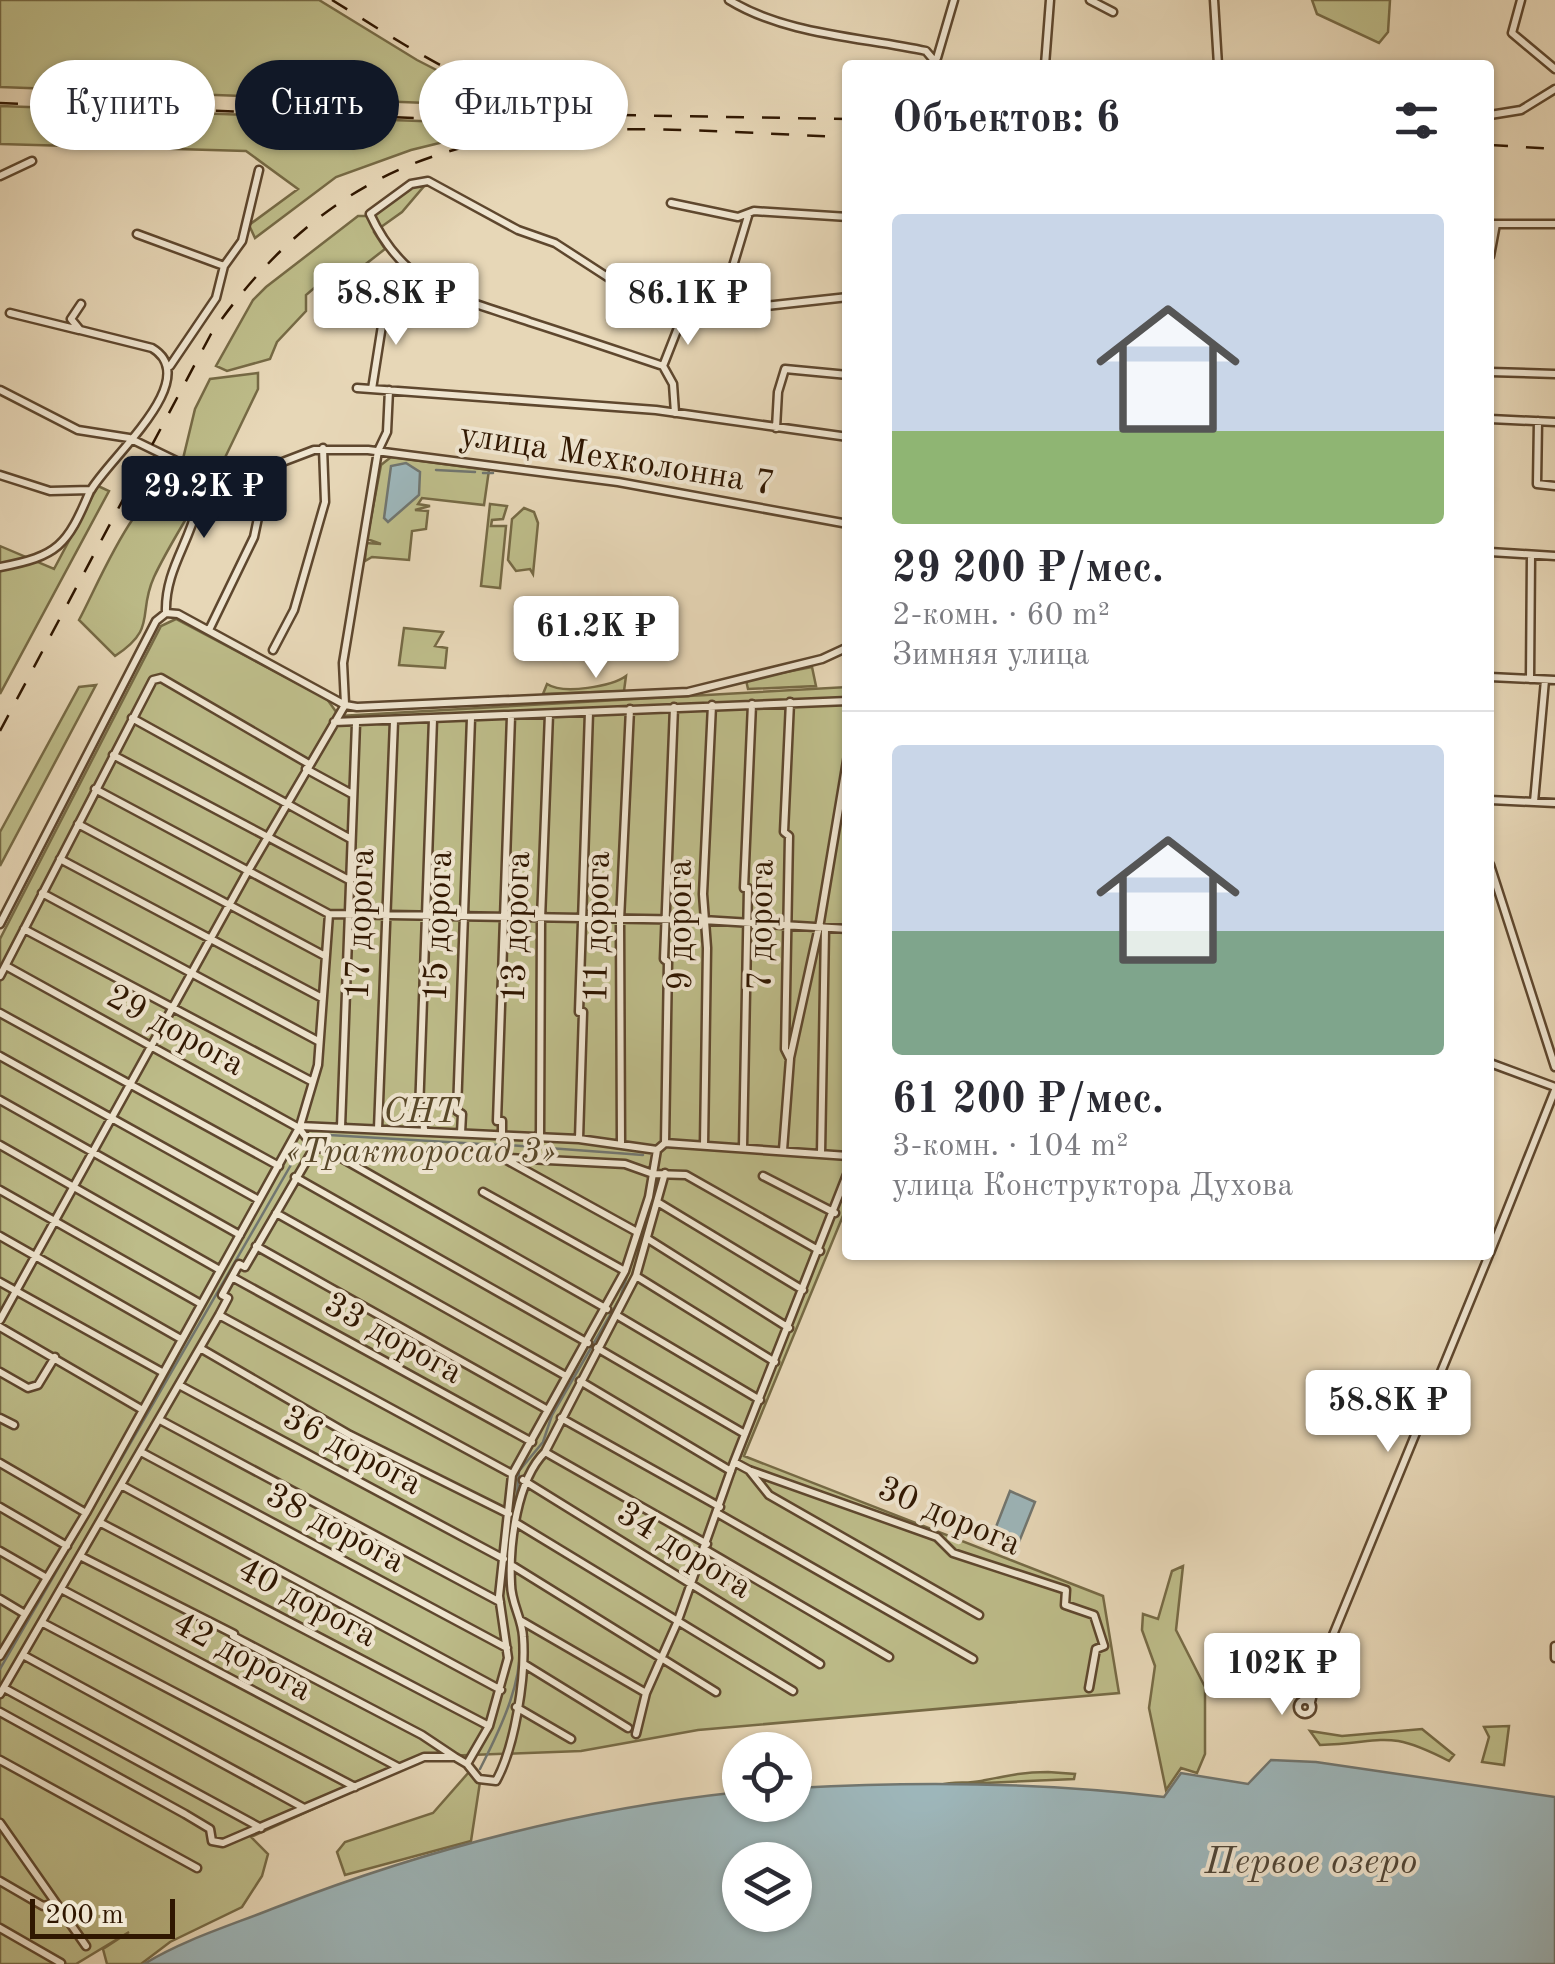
<!DOCTYPE html>
<html lang="ru">
<meta charset="utf-8">
<style>
body{margin:0;font-family:"Old Standard TT",serif;background:#f2f2f3;color:#2b2b33;height:100vh;display:flex;flex-direction:column;font-size:38px;white-space:nowrap}
*{box-sizing:border-box;margin:0}
p{font-size:32px;color:#7c7c81}
.icon{flex:none;width:55px;height:55px;fill:none;stroke:currentColor;stroke-width:2;stroke-linecap:round;stroke-linejoin:round}
.map{position:relative;flex:1;overflow:hidden}
.sheet{position:absolute;left:842px;top:60px;width:652px;height:1200px;display:flex;flex-direction:column;background:#fff;border-radius:10px;box-shadow:0 2px 8px #0004}
.sheet>*{flex:none}
.banner{position:absolute;left:30px;top:60px;width:662px;height:90px;display:flex;gap:20px}
.buttons{position:absolute;left:722px;top:1732px;display:grid;gap:20px}
.buttons a{display:grid;place-items:center;width:90px;height:90px;border-radius:50%;background:#fff;box-shadow:0 2px 8px #0004;font-size:50px}
.scale{position:absolute;left:30px;bottom:25px;width:145px;box-sizing:border-box;padding-left:10px;border:5px solid #301701;border-top:0;font-size:28px;line-height:35px;white-space:nowrap;color:#301701;-webkit-text-stroke:8px #efe5d0;paint-order:stroke}
.price{position:absolute;translate:-50% -85px;padding:0 22px;border-radius:10px;background:#fff;color:#222;font-size:32px;line-height:65px;filter:drop-shadow(0 2px 5px #0008)}
.price::after{content:'';position:absolute;left:50%;top:60px;width:30px;height:22px;margin-left:-15px;background:inherit;clip-path:polygon(0 0,100% 0,50% 100%)}
.price.current{background:#111827;color:#fff}
ul{padding:0;list-style:none}
li{display:grid;align-content:center;gap:20px;height:530px;padding:0 50px}
li+li{border-top:2px solid #e1e1e2}
li span{display:grid;place-items:center;height:310px;border-radius:10px;color:#555}
li>.icon{margin-inline-start:auto}
span .icon{width:180px;height:180px;fill:#fffc;stroke-width:1}
li b{font-size:42px}
h2{display:flex;justify-content:space-between;align-items:center;height:120px;padding:0 50px;font-size:42px}
.tag{padding:0 35px;border-radius:45px;background:#fff;box-shadow:0 2px 8px #0004;font-size:35px;line-height:90px}
.tag.current{background:#111827;color:#fff}
.map>svg:first-child{display:block}
</style>
<div class="map">
<svg width="1555" height="1964" viewBox="0 0 1555 1964">
<rect width="100%" height="100%" fill="#e7d7b7"/>
<filter id="stains"><feTurbulence type="fractalNoise" baseFrequency=".002" numOctaves="4"/><feColorMatrix values="0 0 0 0 .2 0 0 0 0 .09 0 0 0 0 .02 0 0 0 .5 -.17"/></filter>
<radialGradient id="worn" r=".72"><stop offset=".6" stop-color="#630" stop-opacity="0"/><stop offset="1" stop-color="#630" stop-opacity=".3"/></radialGradient>
<path fill="#bdbc89" stroke="#766a45" stroke-width="2.5" d="M0 0H319L417 60 491 98 489 103 455 104 0 87Z
M1312 0H1390L1388 32 1379 43 1317 14Z
M0 106 474 123 476 134 411 150 336 177 255 238 249 225 298 189 246 151 0 144Z
M419 183 425 185 402 212 374 232 385 249 358 270 341 265 306 295V311L277 342 270 359 227 371 216 366 253 300 266 287 358 216H371L379 203Z
M258 373V389L220 468 182 463 195 409 210 379Z
M391 457 489 470 484 505 422 498 418 504 430 506 415 510 428 511 426 529 412 531 409 560 372 557 365 561 366 543 381 544 367 539 381 465Z
M187 476 200 494C185 522 167 549 154 577 137 614 158 628 115 656L79 620C101 579 138 481 187 476Z
M98 486 109 491 0 694V546L54 569Z
M490 504 507 506 503 519 492 520 491 526H506L500 588 481 586Z
M524 508 534 512 538 523 533 574 530 569 516 571 508 560 512 519Z
M176 619 327 699 339 716 847 687V1206L744 1456 1103 1596 1119 1693 698 1730 581 1751 443 1756 420 1761 251 1837 268 1854 262 1876 242 1907 170 1942 141 1964H107L103 1949 129 1932 76 1964H0V939L161 626Z
M404 628 443 632 435 646 447 648 445 668 399 665Z
M812 667 816 686 748 689 746 680Z
M626 676 624 691 543 694 547 684C564 695 612 686 626 676Z
M96 685 0 866V832L79 687Z
M1183 1566 1176 1630 1205 1687V1754L1197 1773 1181 1768 1166 1790 1149 1708 1155 1666 1142 1630 1143 1614 1158 1619 1172 1571Z
M1509 1726 1504 1765 1482 1762 1489 1737 1484 1727Z
M1422 1729 1454 1755 1449 1761C1385 1728 1385 1743 1320 1745L1310 1731 1342 1736Z
M469 1772 480 1782 471 1841 345 1875 337 1852 345 1842 433 1813Z
M1048 1772 1075 1774 1074 1779 940 1785C954 1781 967 1784 981 1781 1005 1776 1023 1772 1048 1772Z"/>
<path fill="#9db6ba" stroke="#717670" stroke-width="2.5" fill-rule="evenodd" d="M406 463 420 472 419 495 388 522 384 518 391 466Z
M1010 1491 1035 1502 1019 1542 994 1532Z
M1271 1760 1316 1762 1555 1797V1964H144C185 1939 232 1925 277 1907 427 1849 579 1809 740 1792V1805H795V1788C919 1781 1041 1782 1164 1797L1181 1773 1248 1784ZM795 1860V1915H740V1860Z"/>
<g fill="none" stroke-linecap="round" stroke-linejoin="round">
<path stroke="#717670" stroke-width="2.5" d="M436 470 475 472
M483 473H493
M312 1134 498 1145
M507 1145 643 1155
M516 1506 519 1471 543 1442 552 1415 620 1298 658 1179
M0 1669 303 1144
M480 1769C501 1728 526 1677 519 1630 517 1619 511 1610 510 1599"/>
<defs>
<path id="minor" d="M729 0C786 35 862 37 926 51L938 65
M1090 0 1113 12
M1214 0 1218 65
M1521 0 1512 33 1555 69
M937 58 954 0
M1045 65 1050 0
M1490 115 1521 110 1555 89
M0 176 32 161
M671 203 738 217 754 211 848 217
M1490 224H1555
M137 234 224 266 216 298 170 366
M1490 256 1496 224
M224 266 242 241 259 170
M741 307 733 266 748 216
M10 313 79 330
M663 366 683 315
M1490 372 1555 374
M357 388 656 410 848 437
M372 389 386 300
M0 390 78 430 129 438 197 471 251 474 314 450H368L618 482 848 524
M675 413 673 384 663 366C618 351 574 336 530 322 458 297 405 290 370 214L411 184 428 181 518 230 555 243 649 304 683 315 848 297
M1490 419 1555 422
M1538 421 1537 484 1555 486
M776 428 778 392 785 369 848 375
M0 475 50 491 91 490C110 457 204 379 152 348L80 330 71 319 81 304
M1490 552 1555 556
M0 567C58 556 67 546 90 491
M166 613C164 558 208 526 197 471
M209 630 254 537 268 470
M273 650 294 610 325 502 323 448
M1490 677 1555 680
M1530 679 1531 555
M345 704 343 663 378 451 387 432 389 390
M132 718 349 838
M334 722 848 701
M113 755 349 880
M306 769 352 794
M95 789 329 914 703 920 848 929
M1490 800 1555 803
M1534 802 1545 680
M78 824 325 956
M60 859 322 998
M1490 865 1555 1067
M42 893 318 1041
M0 924 156 621 166 613 178 614 345 705 357 707 688 692 822 659 848 647
M24 929 311 1081
M6 966 299 1128 314 1148
M0 976 153 680 161 678 309 764
M0 1013 279 1166
M0 1056 259 1200
M790 1058 820 922 848 755
M1490 1063 1555 1087
M0 1100 240 1235
M300 1126 318 1065 329 914
M341 1127 356 723
M378 1129 394 721
M424 1130 423 1112H419L433 719
M461 1133 462 1114 457 1111 471 718
M502 1134V1121H497L511 716
M540 1137 541 919 549 714
M579 1139 583 1012H579L589 712
M665 1143 668 962 664 959 674 707
M0 1145 220 1270
M621 1145 620 920 630 709
M704 1145 707 948 703 894 712 705
M743 1147 748 888H744L752 704
M314 1148 625 1164 653 1174 686 1175 820 1251
M339 1149 343 1159 607 1309
M783 1150 790 1059 785 1049 789 836 784 832 790 702
M821 1154 825 929
M503 1158 637 1232
M763 1176 835 1213
M295 1177 588 1343
M0 1190 201 1304
M483 1192 625 1271
M659 1203 803 1290
M276 1213 566 1376
M0 1236 181 1339
M648 1239 789 1328
M256 1246 548 1410
M1490 1253 1555 1090
M636 1276 775 1362
M232 1277 532 1442
M0 1282 162 1372
M219 1315 512 1474
M618 1316 760 1400
M0 1320 248 871 345 705
M0 1327 141 1409
M200 1348 350 1435 509 1514
M597 1348 745 1434
M0 1372 28 1388 38 1385 55 1357
M580 1381 731 1471
M179 1385 504 1559
M0 1418 14 1425
M561 1418 720 1507
M160 1420 500 1602
M141 1452 507 1648
M545 1452 707 1544
M734 1462 749 1470 769 1495 979 1615
M0 1463 86 1513
M749 1470 937 1537 953 1553 1066 1590 1065 1605 1094 1615 1104 1646 1096 1649 1089 1688
M523 1480 820 1664
M121 1485 501 1690
M0 1507 67 1546
M717 1513 973 1659
M101 1523 489 1726
M518 1524 793 1691
M706 1550 889 1657
M0 1551 47 1578
M82 1557 234 1634
M513 1566 716 1692
M63 1590 398 1767
M0 1599 25 1614
M520 1620 646 1693
M43 1623 355 1787
M233 1636 422 1735 455 1757
M1555 1646V1658
M23 1655 304 1808
M0 1656 86 1513 300 1126 579 1139 657 1150 665 1143 848 1156
M524 1664 628 1728
M4 1688 261 1828
M0 1694 219 1315 228 1298 222 1295 239 1264 245 1267 314 1148
M1298 1707a7 7 0 1 1 14 0a7 7 0 1 1-14 0Z
M1311 1702 1319 1669 1489 1255
M516 1707 571 1739
M0 1712 185 1814 210 1829 212 1841 223 1843 424 1757H455L467 1764 489 1726 508 1658 499 1596 512 1475 625 1271 649 1197 657 1150
M636 1734 646 1693 677 1623 734 1462 848 1172
M0 1760 197 1868
M467 1764 479 1779 496 1781C515 1747 526 1676 523 1637 522 1618 511 1603 511 1584 509 1543 517 1480 545 1452L636 1276 665 1173
M0 1823 86 1946
M0 1881 43 1906 56 1903
M0 1928 61 1963"/>
</defs>
<use href="#minor" stroke="#5e472e" stroke-width="11"/>
<use href="#minor" stroke="#efe5d0" stroke-width="6"/>
<path stroke="#301701" stroke-width="2.5" stroke-dasharray="18 18" stroke-linecap="butt" d="M332 0C415 51 499 110 600 117
M0 103 528 122
M618 115 848 119
M1490 145 1555 149
M0 731 211 334C382 89 586 128 848 137"/>
</g>
<g text-anchor="middle" dominant-baseline="central" stroke-width="8" stroke-linejoin="round" paint-order="stroke">
<g font-size="35" fill="#301701" stroke="#efe5d0">
<text transform="translate(617 460) rotate(9)">улица Мехколонна 7</text>
<text transform="translate(361 924) rotate(-88)">17 дорога</text>
<text transform="translate(681 925) rotate(-90)">9 дорога</text>
<text transform="translate(762 925) rotate(-89)">7 дорога</text>
<text transform="translate(439 926) rotate(-88)">15 дорога</text>
<text transform="translate(517 927) rotate(-88)">13 дорога</text>
<text transform="translate(598 927) rotate(-89)">11 дорога</text>
<text transform="translate(175 1031) rotate(29)">29 дорога</text>
<text transform="translate(393 1339) rotate(29)">33 дорога</text>
<text transform="translate(352 1451) rotate(28)">36 дорога</text>
<text transform="translate(949 1517) rotate(23)">30 дорога</text>
<text transform="translate(335 1529) rotate(28)">38 дорога</text>
<text transform="translate(684 1551) rotate(32)">34 дорога</text>
<text transform="translate(307 1603) rotate(28)">40 дорога</text>
<text transform="translate(242 1657) rotate(28)">42 дорога</text>
</g>
<g font-size="35" font-style="italic" fill="#5a492a" stroke="#efe5d0">
<text x="421" y="1112">СНТ<tspan x="421" dy="40">«Тракторосад 3»</tspan></text>
</g>
<g font-size="38" font-style="italic" fill="#514738" stroke="#efe5d0">
<text x="1311" y="1863">Первое озеро</text>
</g>
</g>
<rect width="100%" height="100%" filter="url(#stains)"/>
<rect width="100%" height="100%" fill="url(#worn)"/>
</svg>
<div class="buttons">
<a><svg class="icon" aria-label="locate" viewBox="0 0 24 24"><circle cx="12" cy="12" r="6"/><path d="M12 2v4M12 18v4M2 12h4M18 12h4"/></svg></a>
<a><svg class="icon" aria-label="layers" viewBox="0 0 24 24"><path d="M12 4l9 5-9 5-9-5zM3 14l9 5 9-5"/></svg></a>
</div>
<div class="scale">200 m</div>
<b class="price" style="left:396px;top:348px">58.8K ₽</b>
<b class="price" style="left:688px;top:348px">86.1K ₽</b>
<b class="price current" style="left:204px;top:541px">29.2K ₽</b>
<b class="price" style="left:596px;top:681px">61.2K ₽</b>
<b class="price" style="left:1388px;top:1455px">58.8K ₽</b>
<b class="price" style="left:1282px;top:1718px">102K ₽</b>
<div class="banner">
<a class="tag">Купить</a>
<a class="tag current">Снять</a>
<a class="tag">Фильтры</a>
</div>
<section class="sheet">
<h2>Объектов: 6<svg class="icon" aria-label="filters" viewBox="0 0 24 24"><path d="M4 7h16M4 17h16"/><circle cx="9" cy="7" r="2"/><circle cx="15" cy="17" r="2"/></svg></h2>
<ul>
<li><span style="background:linear-gradient(#c9d6e8 70%,#8fb573 0)"><svg class="icon" aria-label="home" viewBox="0 0 24 24"><path d="M3 11l9-7 9 7M6 9v11h12V9"/></svg></span><div><b>29 200 ₽/мес.</b><p>2-комн. · 60 m²</p><p>Зимняя улица</p></div></li>
<li><span style="background:linear-gradient(#c9d6e8 60%,#7fa58c 0)"><svg class="icon" aria-label="home" viewBox="0 0 24 24"><path d="M3 11l9-7 9 7M6 9v11h12V9"/></svg></span><div><b>61 200 ₽/мес.</b><p>3-комн. · 104 m²</p><p>улица Конструктора Духова</p></div></li>
</ul>
</section>
</div>
